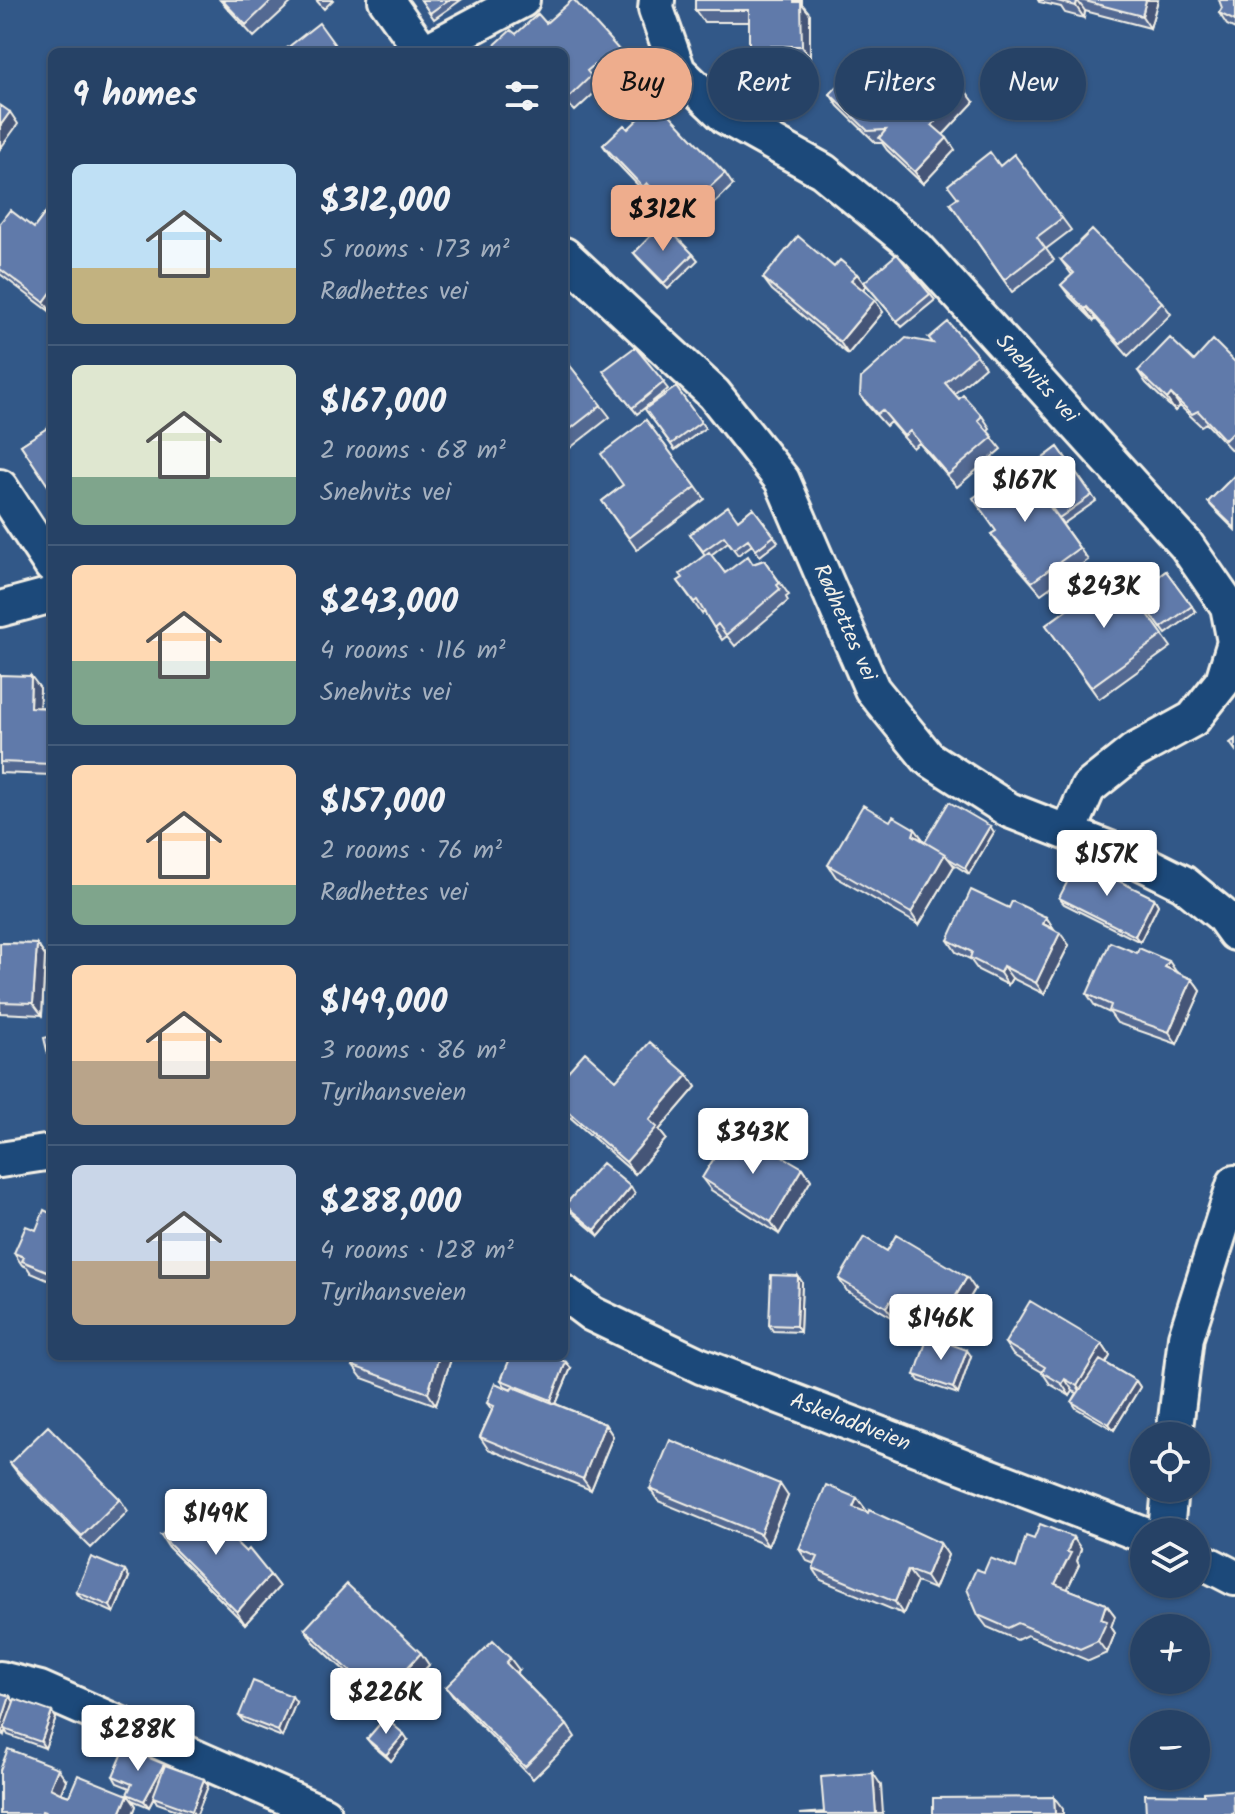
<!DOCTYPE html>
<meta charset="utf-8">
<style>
body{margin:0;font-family:Kalam,sans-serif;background:#324d6f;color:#f1f3f6;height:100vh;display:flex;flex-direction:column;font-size:30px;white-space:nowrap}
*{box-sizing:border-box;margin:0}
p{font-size:26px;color:#a4b0bf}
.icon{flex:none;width:44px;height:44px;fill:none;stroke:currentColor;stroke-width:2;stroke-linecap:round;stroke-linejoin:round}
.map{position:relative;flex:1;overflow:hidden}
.sheet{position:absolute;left:48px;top:48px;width:520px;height:1312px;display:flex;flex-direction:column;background:#264266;border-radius:12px;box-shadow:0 2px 6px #0004,0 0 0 2px #425b7a}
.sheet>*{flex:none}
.hud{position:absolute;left:592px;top:48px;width:522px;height:72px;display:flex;gap:16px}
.fabs{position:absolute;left:1130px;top:1422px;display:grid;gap:16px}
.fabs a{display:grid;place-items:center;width:80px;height:80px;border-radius:50%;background:#264266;box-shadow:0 2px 6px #0004,0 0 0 2px #425b7a;font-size:40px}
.price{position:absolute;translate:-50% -68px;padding:0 18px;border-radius:8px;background:#fff;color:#222;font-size:26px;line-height:52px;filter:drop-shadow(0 2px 4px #0008)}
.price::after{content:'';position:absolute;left:50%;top:48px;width:24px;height:18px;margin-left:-12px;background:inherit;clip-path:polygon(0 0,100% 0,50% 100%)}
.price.current{background:#eead8d;color:#111}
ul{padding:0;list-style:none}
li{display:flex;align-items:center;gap:24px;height:200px;padding:0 24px}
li+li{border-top:2px solid #425b7a}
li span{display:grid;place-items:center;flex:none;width:224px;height:160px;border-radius:12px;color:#555}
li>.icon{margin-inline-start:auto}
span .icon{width:96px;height:96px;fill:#fffc;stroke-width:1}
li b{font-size:34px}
h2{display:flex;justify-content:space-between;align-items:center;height:96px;padding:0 24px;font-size:34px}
.pill{padding:0 28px;border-radius:36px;background:#264266;box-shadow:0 2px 6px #0004,0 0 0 2px #425b7a;font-size:28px;line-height:72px}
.pill.current{background:#eead8d;color:#111}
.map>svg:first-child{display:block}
</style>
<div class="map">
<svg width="1235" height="1814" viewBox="0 0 1235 1814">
<rect width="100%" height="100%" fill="#325888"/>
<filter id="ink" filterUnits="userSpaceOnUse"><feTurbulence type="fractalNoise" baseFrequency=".0125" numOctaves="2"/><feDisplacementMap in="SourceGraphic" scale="16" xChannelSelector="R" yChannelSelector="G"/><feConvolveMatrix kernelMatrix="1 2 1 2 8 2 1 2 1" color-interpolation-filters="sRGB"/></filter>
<g filter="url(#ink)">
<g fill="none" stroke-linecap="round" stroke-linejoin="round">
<defs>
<path id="minor" d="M386 0 423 52
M657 0 656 9 678 71 726 117 823 171 917 248 1186 545 1228 606 1235 642 1223 681 1193 719 1133 752 1088 788 1069 831
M425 52 522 0
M564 255 714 394 782 480 872 689 928 758 1009 810 1133 858 1183 883 1222 915 1235 933
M0 487 52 566
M0 609 52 595
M0 1160 52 1152
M564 1293 592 1314 701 1366 1144 1535
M1174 1436 1186 1337 1235 1183
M1166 1532 1170 1488
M1196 1558 1235 1578
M0 1679 40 1689 324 1814"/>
</defs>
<use href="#minor" stroke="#f4f1e8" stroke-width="40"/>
<use href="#minor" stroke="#1f4a7a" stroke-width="34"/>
</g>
<path fill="#536992" stroke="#f4f1e8" stroke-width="2" d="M220 0H294L254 37Z
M316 0H333L324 9Z
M421 0H461L434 19Z
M1038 0H1158L1150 28 1085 11 1084 18 1065 13 1061 7 1039 2Z
M1235 0V29L1227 25 1219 13 1222 8Z
M802 4 810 14V58H757L749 46V22H704L695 10Z
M546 23 620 51 628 63 607 82 603 77 596 83 600 88 575 111 567 103 564 106V52L516 34Z
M830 94 974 102 943 135 955 150 923 184 887 150 882 143H876L838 106Z
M628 129 725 173 733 185 687 229 655 195 651 199 611 157 603 145Z
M1000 166 1062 218 1071 230 1046 249 1054 260 1012 292 950 203Z
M52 204V313L0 274V223L34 228Z
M634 253 693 254 698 260 668 289 639 259Z
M1061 260 1162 302 1171 314 1128 356 1096 319 1094 321 1070 297 1061 285 1072 275Z
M834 267 857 274 866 286 862 290 883 312 848 354 772 290 763 278Z
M864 282 930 294 935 300 902 327Z
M929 338 977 355 985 367 954 394 959 399 982 416 990 428 987 431 1001 449 957 487 919 443 913 448 890 422 886 426 869 407 860 395 932 342Z
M635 347 668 389 637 414 608 378Z
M564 358 610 417 565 452 564 451Z
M1194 361 1235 362V450L1233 452 1206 423 1201 426 1180 406 1175 411 1146 383 1138 371Z
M676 387 705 428 675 450 645 409Z
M646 420 705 499 637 550 602 501 623 485Z
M52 425V490H51L21 445Z
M1058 447 1096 501 1063 524 1026 471Z
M1020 465 1088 560 1041 594 1000 546 991 534 996 531Z
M1235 475V530L1213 508 1208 502Z
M753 508 778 542 760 556 752 545 738 555 728 542 711 555 725 573 764 560 789 595 786 597 788 601 735 646 727 636 722 640 704 612 702 614 678 581 683 578 705 555 690 534 738 520Z
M1166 571 1196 612 1166 634 1136 593Z
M1118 573 1171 647 1099 699 1046 625Z
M0 675 40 688 39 707 52 708V775L0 773Z
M890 821 915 829 925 842 994 832 969 874 953 864 954 866 919 925 836 877 828 865Z
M1059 898H1154L1158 905 1140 942 1064 904Z
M1009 908 1046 917 1054 929 1069 945 1044 994 1012 978 1008 985 978 970 970 959 956 952 948 940Z
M0 943 37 944 45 956 42 1015 0 1013Z
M1177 973 1192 979 1201 991 1177 1044 1117 1023 1110 1013 1095 1006 1087 994Z
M688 1075 696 1087 659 1130 666 1139 635 1174 564 1112V1076L616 1080Z
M755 1151 803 1168 811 1180 779 1234 711 1190 702 1178Z
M631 1187 635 1194 599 1236 570 1211 565 1205Z
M52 1214V1282L31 1273 27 1267 22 1265 14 1253Z
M887 1251 975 1289 946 1338 900 1311 895 1319 847 1291 839 1279Z
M798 1276 802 1282 800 1332 773 1331 769 1325Z
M1005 1343 1102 1344 1110 1356 1106 1363 1136 1381 1140 1387 1114 1430 1076 1408 1072 1402 1077 1393 1073 1391 1070 1396 1050 1384 1042 1372 1013 1355Z
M357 1356H452L436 1405 362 1378 353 1366Z
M971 1356 958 1394 919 1381 915 1375Z
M571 1368 556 1404 605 1424 613 1436 591 1490 488 1449 480 1437 492 1410 487 1403 512 1389 505 1386 501 1380Z
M10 1463 120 1499 128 1511 91 1548 19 1475Z
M650 1489 788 1496 768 1546 658 1501Z
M857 1498 866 1510 865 1512 940 1543 948 1555 934 1589 917 1582 903 1614 821 1580 813 1568 815 1564 807 1561 799 1549Z
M161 1536 270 1575 279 1587 245 1624 169 1548Z
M1034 1539 1081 1549 1077 1561 1079 1565 1067 1589 1106 1604 1115 1616 1111 1627 1115 1633 1107 1653 1089 1661 1027 1635 1017 1640 987 1627 978 1615 984 1572 1016 1568Z
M129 1577 114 1613 81 1598 76 1592Z
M305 1629 429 1665 387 1710 313 1641Z
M519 1670 516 1673 567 1725 575 1737 533 1779 455 1699 446 1687Z
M0 1693 10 1696 14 1702 56 1718 45 1748 8 1735 5 1730 4 1735 0 1734Z
M296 1702 282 1737 244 1722 239 1716Z
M367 1739 408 1740 391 1761 372 1745Z
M165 1765 204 1779 208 1786 197 1814H188L157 1803 154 1798 149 1807 132 1800 136 1806 133 1814H0L66 1780 61 1793 69 1796 128 1795 130 1788 117 1783 113 1776Z"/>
<path fill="#457" stroke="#f4f1e8" stroke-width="2" d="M794 0H802V4L810 14V58L802 46Z
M1077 0 1085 11 1084 18 1076 6Z
M1146 0H1158L1150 28 1142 16Z
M965 90 974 102 941 137 932 125Z
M10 112 18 124 0 149V126Z
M947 138 955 150 923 184 915 172Z
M857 274 866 286 859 292 851 280Z
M52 291V313L44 302Z
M875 300 883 312 848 354 840 342Z
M1087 307 1096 319 1094 321 1085 309Z
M1171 394 1180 406 1175 411 1167 399Z
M31 676 40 688 39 719 30 707Z
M990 826 994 832 969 874 965 868Z
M915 829 924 841 913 835Z
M945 854 954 866 919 925 911 913Z
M1154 898 1158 905 1140 942 1135 936Z
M1046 917 1054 929 1043 924Z
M1060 933 1069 945 1044 994 1036 983Z
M37 944 45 956 42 1015 33 1003Z
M1169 961 1177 973 1165 967Z
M1003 966 1012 978 1008 985 1000 973Z
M1192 979 1201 991 1177 1044 1169 1032Z
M688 1075 696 1087 659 1130 666 1139 635 1174 626 1162 649 1120Z
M803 1168 811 1180 779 1234 771 1222Z
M631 1187 635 1194 599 1236 595 1230Z
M798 1276 802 1282 800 1332 796 1326Z
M967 1277 975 1289 946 1338 938 1326Z
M892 1299 900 1311 895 1319 886 1307Z
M1102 1344 1110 1356 1085 1398 1077 1386Z
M967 1350 971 1356 958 1394 953 1388Z
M439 1356H452L436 1405 428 1393Z
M566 1362 571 1368 555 1406 551 1400Z
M1065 1379 1073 1391 1070 1396 1062 1384Z
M1136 1381 1140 1387 1114 1430 1109 1424Z
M605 1424 613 1436 591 1490 583 1479Z
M780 1484 788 1496 768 1546 760 1534Z
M857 1498 866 1510 862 1519 853 1507Z
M1073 1537 1081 1549 1077 1561 1079 1565 1064 1596 1055 1584Z
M940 1543 948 1555 934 1589 926 1577Z
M908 1570 917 1582 903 1614 895 1602Z
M125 1571 129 1577 114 1613 110 1606Z
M270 1575 279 1587 245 1624 237 1612Z
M1106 1604 1115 1616 1111 1627 1115 1633 1107 1653 1098 1641 1101 1619Z
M421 1653 429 1665 387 1710 379 1698Z
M510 1658 519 1670 514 1675 506 1663Z
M10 1696 14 1702 4 1735 0 1727Z
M292 1696 296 1702 282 1737 278 1731Z
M52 1712 56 1718 45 1748 41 1742Z
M404 1734 408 1740 391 1761 386 1755Z
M164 1764 168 1770 149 1807 144 1801Z
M58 1768 66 1780 58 1800 50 1788Z
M873 1773 881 1785 883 1814H876Z
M204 1779 208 1786 197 1814H194L192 1811Z
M128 1795 136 1806 133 1814H120Z
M1054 1797 1063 1809V1814H1055Z"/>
<path fill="#617aaa" stroke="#f4f1e8" stroke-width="2" d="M222 0H272L246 25Z
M421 0H448L430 13Z
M572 0H574L620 51 599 70 594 65 587 71 591 76 567 99 564 96V52H487L511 30 516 34 538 14 546 23Z
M695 0H794V2H801L802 46H749V10H695Z
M1057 0H1077L1076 6 1057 1Z
M1081 0H1146L1142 16Z
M1219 0H1235V21L1219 13 1222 8Z
M319 23 340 52H282Z
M926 54 965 90 932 125 947 138 915 172 879 138 886 130 868 131 830 94 866 56Z
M657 101 725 173 678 217 647 183 643 187 603 145 624 125 628 129Z
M0 105 10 112 0 126Z
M990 152 1000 166 1014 154 1062 218 1037 237 1045 248 1004 280 950 203 958 198 948 185Z
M52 204V291L44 302 0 269V223L10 210 34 228Z
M663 223 693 254 664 283 634 253Z
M1092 230 1162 302 1120 344 1087 307 1085 309 1061 285 1074 273 1061 260Z
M798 236 834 267 840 260 857 274 851 280 875 300 840 342 763 278Z
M897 254 930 294 897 321 864 282Z
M948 322 977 355 945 383 959 399 963 395 982 416 978 420 993 437 948 475 910 431 904 436 882 410 877 414 860 395 861 378 906 338 933 343 929 338Z
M1170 338 1194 361 1213 340 1235 362V430L1225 440 1198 411 1192 414 1171 394 1167 399 1138 371Z
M635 347 664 382 632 408 603 371Z
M564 358 601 405 564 434Z
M676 387 701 422 671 444 645 409Z
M646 420 696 487 629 538 602 501 623 485 601 454Z
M52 425V481L47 484 21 445Z
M1058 447 1092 495 1059 518 1026 471Z
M1020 465 1079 548 1032 582 991 534 996 531 973 498Z
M1235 475V528L1208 502Z
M728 506 738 520 753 508 774 536 756 550 748 539 734 549 724 536 703 551 690 534Z
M709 552 725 573 748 556 753 564 764 560 780 583 777 585 780 589 726 635 718 624 714 628 697 600 694 602 678 581 683 578 680 574Z
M1166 571 1192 606 1161 628 1136 593Z
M1118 573 1163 635 1091 687 1046 625Z
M0 675 31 676 30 707 52 708V764L0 762Z
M1235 739V750L1230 743Z
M949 802 990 826 965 868 948 858 945 854 925 842Z
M863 805 890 821 893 816 915 829 913 835 945 854 911 913 828 865Z
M1078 861 1154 898 1135 936 1059 898Z
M971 890 1009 908 1012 901 1046 917 1043 924 1060 933 1036 983 1003 966 1000 973 970 958 972 952 948 940Z
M1110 942 1137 953 1139 948 1169 961 1165 967 1192 979 1169 1032 1109 1011 1111 1005 1087 994Z
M0 943 37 944 33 1003 0 1002Z
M52 1036V1071L44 1038Z
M650 1042 688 1075 649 1120 657 1127 626 1162 564 1108V1076L585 1052 616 1080Z
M728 1135 755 1151 760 1143 803 1168 771 1222 702 1178Z
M602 1163 631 1187 595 1230 565 1205Z
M44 1210 52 1214V1273L22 1261 24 1257 14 1253 26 1226 36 1230Z
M896 1235 967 1277 938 1326 892 1299 886 1307 839 1279 864 1237 887 1251Z
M771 1275 798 1276 796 1326 769 1325Z
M1030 1301 1102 1344 1077 1386 1065 1379 1062 1384 1042 1372 1045 1367 1005 1343Z
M928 1336 967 1350 953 1388 915 1375Z
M357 1356H439L428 1393 353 1366Z
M511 1356H552L566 1362 551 1400 501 1380Z
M1100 1360 1136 1381 1109 1424 1072 1402Z
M495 1383 511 1390 513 1387 605 1424 583 1479 480 1437 494 1406 487 1403Z
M48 1426 120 1499 82 1536 10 1463Z
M670 1440 780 1484 760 1534 650 1489Z
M826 1485 857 1498 853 1507 868 1513 869 1510 940 1543 926 1577 908 1570 895 1602 813 1568 818 1557 799 1549Z
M191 1504H196L246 1552 249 1549 270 1575 237 1612 161 1536Z
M1040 1524 1073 1537 1067 1552 1071 1553 1055 1584 1106 1604 1101 1619 1107 1621 1098 1641 1080 1649 1018 1623 1008 1628 978 1615 967 1589 976 1569 984 1572 990 1558 1016 1568 1026 1536 1034 1539Z
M91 1557 125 1571 110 1606 76 1592Z
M347 1584 421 1653 379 1698 305 1629Z
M493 1641 510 1658 506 1663 567 1725 525 1767 446 1687Z
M253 1681 292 1696 278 1731 239 1716Z
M0 1693 10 1696 0 1727Z
M15 1699 52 1712 41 1742 4 1729Z
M385 1718 404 1734 386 1755 367 1739Z
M125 1748 164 1764 144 1801 127 1794 132 1784 113 1776Z
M8 1749 58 1768 50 1788 60 1793 69 1796 78 1775 128 1795 120 1814H51L42 1811 41 1814H0V1770Z
M165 1765 204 1779 192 1811 153 1797Z
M873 1773 876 1814H800L824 1812 821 1777Z
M1233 1790 1234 1814H1146L1145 1794 1204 1795V1792Z
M1054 1797 1055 1814H933V1798Z"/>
</g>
<g text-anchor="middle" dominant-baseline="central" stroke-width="7" stroke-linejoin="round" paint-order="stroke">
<g font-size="22" fill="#f4f1e8" stroke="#1f4a7a">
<text transform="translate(1036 379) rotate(48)">Snehvits vei</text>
<text transform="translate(844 623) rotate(66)">Rødhettes vei</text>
<text transform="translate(850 1423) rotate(21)">Askeladdveien</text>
</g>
</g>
</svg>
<div class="fabs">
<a><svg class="icon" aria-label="locate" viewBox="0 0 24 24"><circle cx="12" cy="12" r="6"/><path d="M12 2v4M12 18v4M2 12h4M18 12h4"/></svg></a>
<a><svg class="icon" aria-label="layers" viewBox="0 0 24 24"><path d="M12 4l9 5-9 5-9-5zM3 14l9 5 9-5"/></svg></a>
<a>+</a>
<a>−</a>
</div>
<b class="price current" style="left:663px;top:253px">$312K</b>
<b class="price" style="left:1025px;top:524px">$167K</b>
<b class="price" style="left:1104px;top:630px">$243K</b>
<b class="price" style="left:1107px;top:898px">$157K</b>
<b class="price" style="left:753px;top:1176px">$343K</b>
<b class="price" style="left:941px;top:1362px">$146K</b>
<b class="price" style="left:216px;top:1557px">$149K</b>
<b class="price" style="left:386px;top:1736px">$226K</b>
<b class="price" style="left:138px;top:1773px">$288K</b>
<div class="hud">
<a class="pill current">Buy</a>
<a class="pill">Rent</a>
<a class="pill">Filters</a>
<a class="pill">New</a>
</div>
<section class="sheet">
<h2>9 homes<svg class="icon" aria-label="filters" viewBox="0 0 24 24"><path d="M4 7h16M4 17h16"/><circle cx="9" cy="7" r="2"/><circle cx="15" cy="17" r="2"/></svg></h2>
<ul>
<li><span style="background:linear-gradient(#bfe0f5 65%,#c2b280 0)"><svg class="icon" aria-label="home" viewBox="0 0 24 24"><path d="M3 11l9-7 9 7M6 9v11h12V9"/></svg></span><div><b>$312,000</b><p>5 rooms · 173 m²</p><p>Rødhettes vei</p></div></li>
<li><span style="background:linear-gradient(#dfe7d0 70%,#7fa58c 0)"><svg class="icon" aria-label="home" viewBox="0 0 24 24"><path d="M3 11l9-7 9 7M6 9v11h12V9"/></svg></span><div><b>$167,000</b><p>2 rooms · 68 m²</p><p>Snehvits vei</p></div></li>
<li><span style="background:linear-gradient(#ffd9b3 60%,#7fa58c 0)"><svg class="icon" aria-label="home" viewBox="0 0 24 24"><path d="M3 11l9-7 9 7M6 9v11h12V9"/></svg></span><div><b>$243,000</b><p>4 rooms · 116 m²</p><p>Snehvits vei</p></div></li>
<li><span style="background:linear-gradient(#ffd9b3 75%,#7fa58c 0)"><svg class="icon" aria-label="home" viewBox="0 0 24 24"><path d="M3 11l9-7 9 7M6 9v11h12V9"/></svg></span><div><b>$157,000</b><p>2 rooms · 76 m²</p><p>Rødhettes vei</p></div></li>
<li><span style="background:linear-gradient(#ffd9b3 60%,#b9a48a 0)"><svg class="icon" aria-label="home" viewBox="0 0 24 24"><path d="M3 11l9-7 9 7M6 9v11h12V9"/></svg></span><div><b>$149,000</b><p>3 rooms · 86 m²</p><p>Tyrihansveien</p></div></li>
<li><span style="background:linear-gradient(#c9d6e8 60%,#b9a48a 0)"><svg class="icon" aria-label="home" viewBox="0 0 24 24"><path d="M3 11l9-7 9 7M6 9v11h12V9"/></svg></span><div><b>$288,000</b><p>4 rooms · 128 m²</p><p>Tyrihansveien</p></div></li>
</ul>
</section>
</div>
